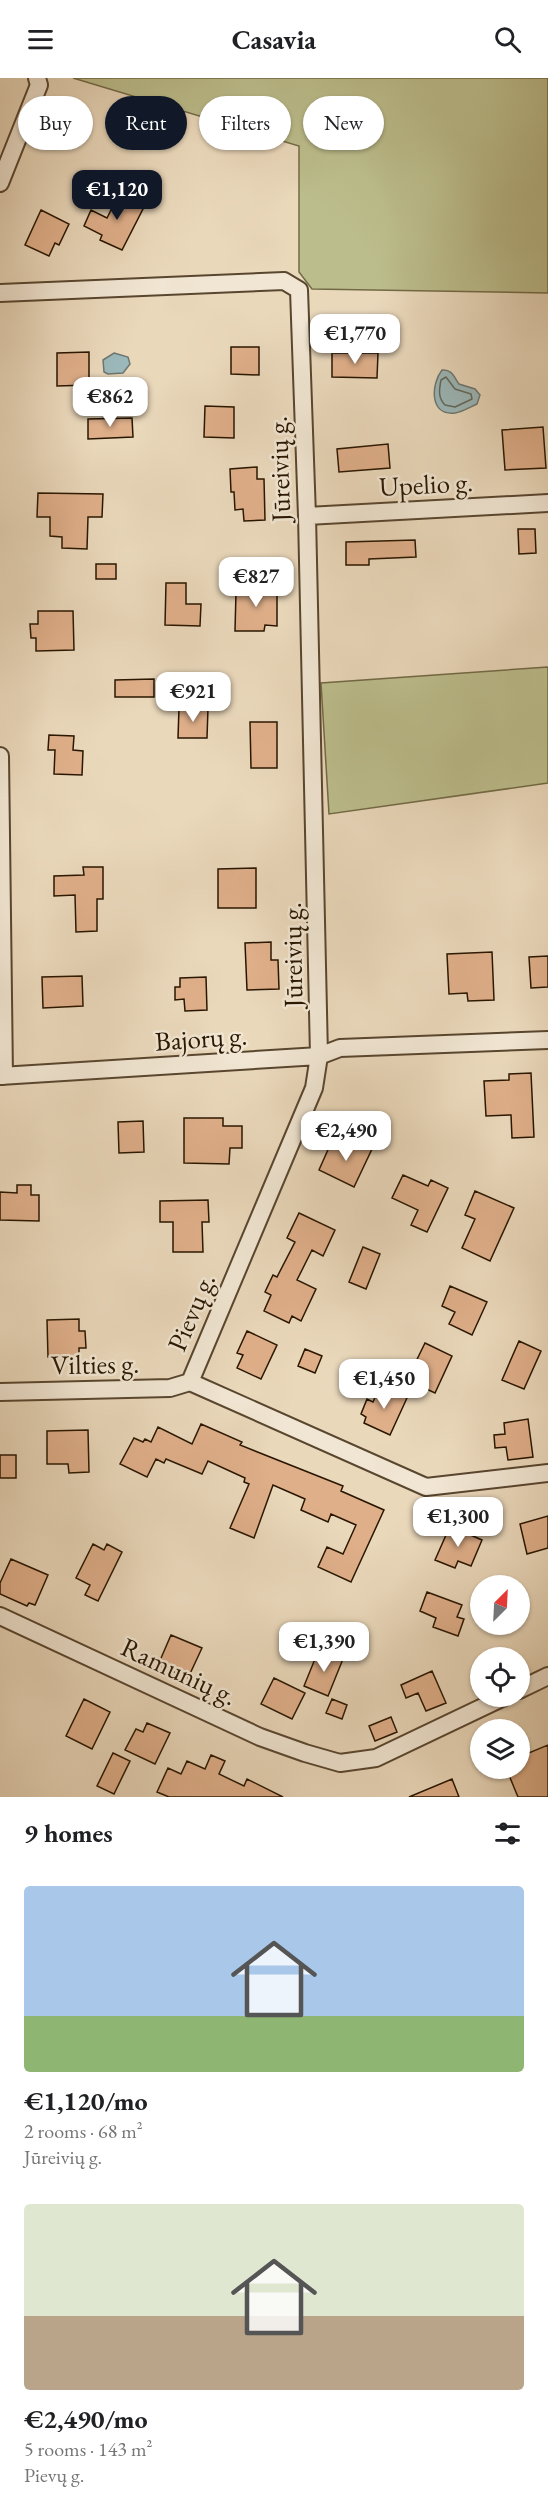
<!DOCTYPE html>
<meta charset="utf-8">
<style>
body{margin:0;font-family:"EB Garamond",serif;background:#f2f2f2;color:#202124;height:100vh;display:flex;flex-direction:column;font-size:22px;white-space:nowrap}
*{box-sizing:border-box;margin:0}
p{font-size:20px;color:#757577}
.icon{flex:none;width:33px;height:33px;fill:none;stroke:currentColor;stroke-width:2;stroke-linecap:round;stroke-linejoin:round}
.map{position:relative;height:1719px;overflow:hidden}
.drawer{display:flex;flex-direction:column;background:#fff;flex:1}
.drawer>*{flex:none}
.banner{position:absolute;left:18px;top:18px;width:513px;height:54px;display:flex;gap:12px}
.needle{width:39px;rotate:24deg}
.controls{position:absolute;left:470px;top:1497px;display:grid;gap:12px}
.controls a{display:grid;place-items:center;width:60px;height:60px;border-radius:50%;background:#fff;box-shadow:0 2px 4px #0004;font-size:30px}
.price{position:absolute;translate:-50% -51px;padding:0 14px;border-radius:12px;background:#fff;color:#222;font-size:20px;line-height:39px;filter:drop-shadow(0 2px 3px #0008)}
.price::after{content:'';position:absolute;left:50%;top:36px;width:18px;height:14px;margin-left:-9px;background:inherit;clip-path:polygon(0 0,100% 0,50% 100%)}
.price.on{background:#111827;color:#fff}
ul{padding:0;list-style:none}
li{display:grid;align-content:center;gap:12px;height:318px;padding:0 24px}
li span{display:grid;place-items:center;height:186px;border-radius:6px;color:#555}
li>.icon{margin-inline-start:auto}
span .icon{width:108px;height:108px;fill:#fffc;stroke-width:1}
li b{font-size:26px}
h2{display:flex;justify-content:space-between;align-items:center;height:72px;padding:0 24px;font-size:26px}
.chip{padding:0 21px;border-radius:27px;background:#fff;box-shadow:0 2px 4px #0004;font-size:21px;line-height:54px}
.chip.on{background:#111827;color:#fff}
header{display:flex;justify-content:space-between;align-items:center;height:78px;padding:0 24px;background:#fff;font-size:27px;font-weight:700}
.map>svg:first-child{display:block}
</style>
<header><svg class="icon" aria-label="menu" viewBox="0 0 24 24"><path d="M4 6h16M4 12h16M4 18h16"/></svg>Casavia<svg class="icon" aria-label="search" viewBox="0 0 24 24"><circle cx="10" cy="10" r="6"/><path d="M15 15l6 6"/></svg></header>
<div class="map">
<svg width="548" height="1719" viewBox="0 0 548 1719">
<rect width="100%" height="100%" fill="#ead8bb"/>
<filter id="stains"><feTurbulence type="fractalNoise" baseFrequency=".00333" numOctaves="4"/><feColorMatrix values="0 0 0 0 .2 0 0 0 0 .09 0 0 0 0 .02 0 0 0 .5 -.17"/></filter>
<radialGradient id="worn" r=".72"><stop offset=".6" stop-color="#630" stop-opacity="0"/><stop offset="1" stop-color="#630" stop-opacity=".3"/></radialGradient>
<path fill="#bcbd8c" stroke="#726a46" stroke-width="1.5" d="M73 0H548V215L312 211 299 194V68Z
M548 589V705L329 736 321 605Z"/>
<path fill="#9bb8ba" stroke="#6d7770" stroke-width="1.5" d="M114 275 128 279 130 286 123 295 108 296 104 294 103 282Z
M442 292C452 291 454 299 459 306L475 311 480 317 477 326C470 329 462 334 455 335 429 338 431 306 442 292Z"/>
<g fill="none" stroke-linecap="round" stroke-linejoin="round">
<path stroke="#62675d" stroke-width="1.5" d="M446 299 455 311 471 316 472 321 455 329 445 327C438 320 439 312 441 302Z"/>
</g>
<path fill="#dfaf8a" stroke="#291600" stroke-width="1.5" d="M120 114 145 127 122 172 100 162 102 157 84 148 91 132 107 140Z
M41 132 69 146 59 167 55 165 49 178 25 167Z
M231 269H259V297L231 296Z
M89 274V307L57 308V275Z
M332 275H378L377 300 332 299Z
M205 328 234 329V360L204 359Z
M132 340 133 359 88 361V341Z
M543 349 546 390 505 392 502 352Z
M388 366 390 390 339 394 337 371Z
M257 389V401H264L265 442 244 443 243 431 235 432 234 414H231L230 391Z
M38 415 103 416 102 439H88L87 471 62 470V459L50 458V439H37Z
M518 451H535L536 475 519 476Z
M415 462 416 479 369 481V487H346V464Z
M96 486H116V501H96Z
M166 505H186V526H201L200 548 165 547Z
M241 507 277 508V548L265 547 264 553H235L236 514H241Z
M38 533H73L74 572 36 573V560H31L30 546H38Z
M154 601V619H115V602Z
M179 630H208L207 660H178Z
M250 644H277V690H251Z
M49 657 74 658 73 672 83 673 82 697 54 696 55 672H48Z
M83 789H103V821H97V853L76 854 75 817 54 818V798L84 797Z
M256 790V830H218V791Z
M271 864V882H278L279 911 247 912 245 865Z
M492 874 494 922 468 923 467 915 449 916 447 876Z
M548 878V909L531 910 529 879Z
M82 898 83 928 43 930 42 899Z
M206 899 207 932 185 933 184 921 175 922V909H180V900Z
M531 995 534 1059 512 1060 511 1037 486 1038 484 1003 509 1002V996Z
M184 1040H223V1048H242V1070H230L229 1086 184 1085Z
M143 1043 144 1074 119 1075 118 1044Z
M348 1060 372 1071 354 1109 319 1092 331 1065 349 1073Z
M403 1097 428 1108 431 1102 448 1110 427 1154 411 1147 418 1132 392 1120Z
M17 1107H31V1117H39V1143L0 1142V1114L17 1115Z
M475 1113 514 1130 490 1183 462 1170 475 1141 465 1137Z
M208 1122 209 1144H202L203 1174H173V1144H160V1123Z
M299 1135 335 1152 323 1178 312 1172 297 1202 316 1211 301 1243 292 1238 289 1245 264 1233 271 1217 265 1214 273 1197 277 1199 295 1164 287 1160Z
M363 1169 380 1176 366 1211 349 1204Z
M450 1208 487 1224 472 1257 449 1246 455 1234 442 1228Z
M79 1241V1253H85L86 1270H79V1278L48 1279 47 1242Z
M247 1253 277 1267 261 1301 237 1290 243 1277 237 1275Z
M519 1263 541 1273 524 1311 502 1302Z
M425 1265 452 1278 435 1315 407 1302Z
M305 1271 322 1278 315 1295 298 1288Z
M380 1308 407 1320 390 1357 364 1345 366 1339 361 1336 367 1321 373 1324Z
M528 1341 533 1379 508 1382 506 1369 495 1370 494 1357 505 1356 504 1345Z
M201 1346 242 1364 240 1367 343 1408 341 1413 384 1432 351 1504 318 1489 327 1469 343 1476 356 1447 331 1436 328 1444 301 1432 305 1421 273 1407 254 1460 230 1450 249 1406 244 1404 245 1400 208 1383 202 1396 166 1381 164 1385 156 1381 147 1399 120 1386 134 1360 143 1364 145 1361 151 1364 158 1349 192 1366Z
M88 1352 89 1394 69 1395 68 1386H47V1353Z
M0 1377H16V1400H0Z
M548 1438V1470L527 1476 520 1446Z
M450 1448 482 1462 471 1488 458 1483 455 1490 435 1482Z
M93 1466 104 1472 107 1466 122 1474 98 1523 85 1517 90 1507 76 1500Z
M11 1481 48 1497 35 1527 29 1525 27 1528 0 1516V1505Z
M427 1514 462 1527 457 1539 464 1541 458 1558 433 1549 436 1540 420 1533Z
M171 1557 202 1570 188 1600 158 1587Z
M325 1574 343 1581 328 1618 304 1608 317 1576 323 1579Z
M432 1593 446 1625 426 1633 418 1615 406 1620 401 1607Z
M274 1600 305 1615 292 1641 261 1626Z
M84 1621 110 1634 92 1671 66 1658Z
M332 1621 347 1627 342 1641 326 1635Z
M391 1639 397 1654 375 1663 369 1648Z
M147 1645 170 1655 155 1686 125 1672 136 1651 143 1654Z
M548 1667V1719H518L506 1690H519V1679Z
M113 1675 130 1683 114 1716 97 1708Z
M211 1677 225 1683 219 1696 244 1708 247 1701 283 1719H169L157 1714 168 1690 181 1696 187 1683 205 1691Z
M452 1701 459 1719H409Z"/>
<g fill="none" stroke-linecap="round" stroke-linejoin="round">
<defs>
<path id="minor" d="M0 105 39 7 37 0
M0 215 284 203 299 212 307 438 319 978 314 1010 190 1304
M307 438 548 425
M0 678 4 998
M0 998 319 978 340 970 548 962
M190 1304 426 1409 548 1395
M0 1314 170 1310 190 1304
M0 1538 260 1659 305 1675 340 1685 376 1680 506 1618
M519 1612 548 1598"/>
</defs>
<use href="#minor" stroke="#59462f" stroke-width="20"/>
<use href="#minor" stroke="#f1e6d3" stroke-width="16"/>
</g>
<g text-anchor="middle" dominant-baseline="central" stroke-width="5" stroke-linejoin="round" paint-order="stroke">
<g font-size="27" fill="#291600" stroke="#f1e6d3">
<text transform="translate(279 391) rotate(-92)">Jūreivių g.</text>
<text transform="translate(426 406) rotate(-3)">Upelio g.</text>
<text transform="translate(292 877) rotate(-91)">Jūreivių g.</text>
<text transform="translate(201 960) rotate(-4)">Bajorų g.</text>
<text transform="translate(191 1234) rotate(-67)">Pievų g.</text>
<text transform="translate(95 1286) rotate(-1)">Vilties g.</text>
<text transform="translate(179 1593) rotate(25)">Ramunių g.</text>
</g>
</g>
<rect width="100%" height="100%" filter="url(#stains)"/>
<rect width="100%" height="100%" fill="url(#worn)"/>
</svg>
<div class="controls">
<a><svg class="needle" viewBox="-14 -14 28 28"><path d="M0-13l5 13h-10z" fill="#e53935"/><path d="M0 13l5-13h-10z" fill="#757577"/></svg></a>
<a><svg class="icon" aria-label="locate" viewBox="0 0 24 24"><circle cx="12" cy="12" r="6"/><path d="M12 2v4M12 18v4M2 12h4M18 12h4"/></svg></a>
<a><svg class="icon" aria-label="layers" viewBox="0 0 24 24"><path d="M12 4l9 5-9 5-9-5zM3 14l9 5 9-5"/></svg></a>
</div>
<b class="price on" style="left:117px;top:143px">€1,120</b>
<b class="price" style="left:355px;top:287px">€1,770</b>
<b class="price" style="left:110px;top:350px">€862</b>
<b class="price" style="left:256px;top:530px">€827</b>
<b class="price" style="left:193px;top:645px">€921</b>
<b class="price" style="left:346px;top:1084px">€2,490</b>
<b class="price" style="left:384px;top:1332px">€1,450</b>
<b class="price" style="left:458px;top:1470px">€1,300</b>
<b class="price" style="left:324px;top:1595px">€1,390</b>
<div class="banner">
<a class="chip">Buy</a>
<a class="chip on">Rent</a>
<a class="chip">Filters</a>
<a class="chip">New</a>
</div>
</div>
<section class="drawer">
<h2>9 homes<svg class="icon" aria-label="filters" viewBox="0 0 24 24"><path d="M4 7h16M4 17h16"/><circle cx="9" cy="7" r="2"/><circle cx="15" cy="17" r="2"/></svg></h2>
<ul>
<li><span style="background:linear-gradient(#a9c7e8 70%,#8fb573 0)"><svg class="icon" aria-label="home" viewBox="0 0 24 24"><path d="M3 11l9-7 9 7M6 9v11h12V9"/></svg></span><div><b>€1,120/mo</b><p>2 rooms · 68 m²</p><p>Jūreivių g.</p></div></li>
<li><span style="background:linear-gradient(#dfe7d0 60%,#b9a48a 0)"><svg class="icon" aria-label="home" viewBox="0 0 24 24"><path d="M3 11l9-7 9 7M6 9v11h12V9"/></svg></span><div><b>€2,490/mo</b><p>5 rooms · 143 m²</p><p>Pievų g.</p></div></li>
</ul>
</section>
